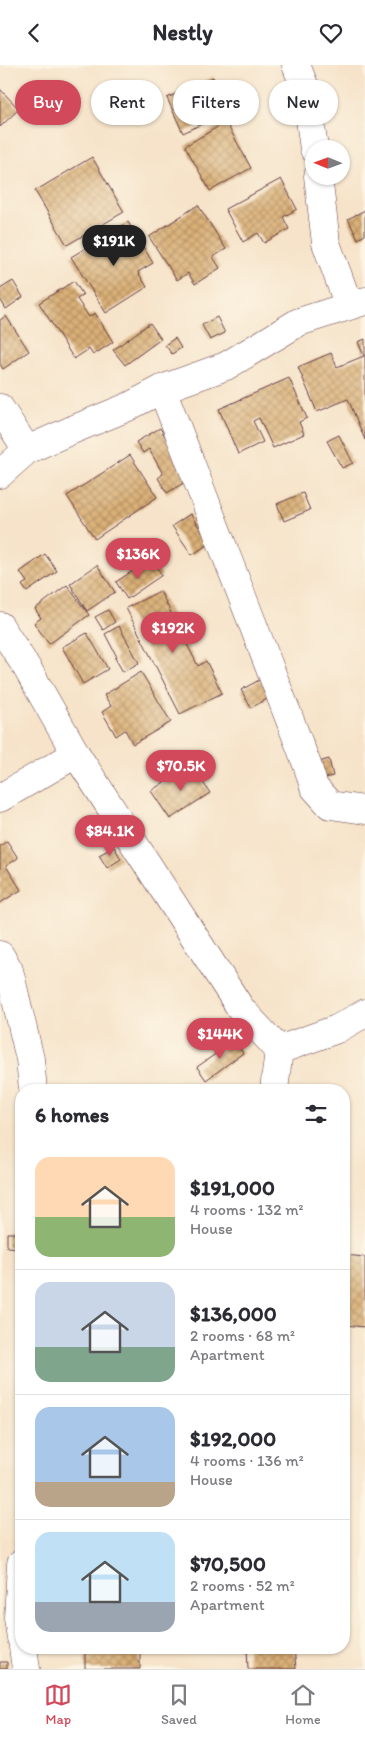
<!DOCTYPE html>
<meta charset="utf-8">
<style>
body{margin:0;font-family:Itim,sans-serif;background:#f2f2f3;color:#2b2b33;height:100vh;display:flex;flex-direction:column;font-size:19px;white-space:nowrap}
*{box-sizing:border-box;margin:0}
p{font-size:16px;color:#7c7c81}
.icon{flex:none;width:28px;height:28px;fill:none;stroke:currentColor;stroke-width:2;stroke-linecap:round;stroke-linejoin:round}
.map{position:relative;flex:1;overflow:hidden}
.drawer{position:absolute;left:15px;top:1019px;width:335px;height:570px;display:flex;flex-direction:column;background:#fff;border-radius:20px;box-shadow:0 1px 4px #0004}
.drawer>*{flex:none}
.hud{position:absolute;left:15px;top:15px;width:335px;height:45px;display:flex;gap:10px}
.needle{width:32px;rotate:271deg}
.buttons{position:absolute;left:305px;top:75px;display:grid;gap:10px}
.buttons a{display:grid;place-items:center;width:45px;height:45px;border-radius:50%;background:#fff;box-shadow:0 1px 4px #0004;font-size:25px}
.price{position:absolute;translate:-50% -42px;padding:0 11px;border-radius:18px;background:#d1495b;color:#fff;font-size:16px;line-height:32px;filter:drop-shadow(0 1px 2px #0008)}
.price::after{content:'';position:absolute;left:50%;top:30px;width:15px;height:11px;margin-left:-8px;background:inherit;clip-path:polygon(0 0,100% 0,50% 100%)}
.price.active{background:#222;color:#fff}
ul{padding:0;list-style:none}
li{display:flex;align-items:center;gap:15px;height:125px;padding:0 20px}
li+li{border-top:1px solid #e1e1e2}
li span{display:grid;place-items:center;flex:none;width:140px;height:100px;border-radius:15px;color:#555}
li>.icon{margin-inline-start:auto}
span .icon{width:60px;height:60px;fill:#fffc;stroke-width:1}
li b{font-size:21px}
h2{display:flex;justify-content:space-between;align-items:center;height:60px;padding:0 20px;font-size:21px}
.pill{padding:0 18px;border-radius:22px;background:#fff;box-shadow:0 1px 4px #0004;font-size:18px;line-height:45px}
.pill.active{background:#d1495b;color:#fff}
header{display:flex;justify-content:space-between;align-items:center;height:65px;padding:0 20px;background:#fff;font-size:22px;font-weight:700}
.menu{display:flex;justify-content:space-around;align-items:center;height:70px;border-top:1px solid #e1e1e2;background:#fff;font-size:14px;color:#7c7c81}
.menu a{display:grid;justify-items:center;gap:2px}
.menu .active{color:#d1495b}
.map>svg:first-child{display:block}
</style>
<header><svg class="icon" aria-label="back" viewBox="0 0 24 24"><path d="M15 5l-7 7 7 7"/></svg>Nestly<svg class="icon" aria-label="heart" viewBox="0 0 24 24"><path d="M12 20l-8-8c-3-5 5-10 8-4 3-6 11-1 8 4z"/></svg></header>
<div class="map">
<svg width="365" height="1604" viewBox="0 0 365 1604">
<defs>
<pattern id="building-cross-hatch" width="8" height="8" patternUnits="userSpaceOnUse" patternTransform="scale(1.25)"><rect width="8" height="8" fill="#dab077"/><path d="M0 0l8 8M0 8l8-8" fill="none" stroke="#b38f62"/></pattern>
</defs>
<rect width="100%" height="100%" fill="#fcf5e5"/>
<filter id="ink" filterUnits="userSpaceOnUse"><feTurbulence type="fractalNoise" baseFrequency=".02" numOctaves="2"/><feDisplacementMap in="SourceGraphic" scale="10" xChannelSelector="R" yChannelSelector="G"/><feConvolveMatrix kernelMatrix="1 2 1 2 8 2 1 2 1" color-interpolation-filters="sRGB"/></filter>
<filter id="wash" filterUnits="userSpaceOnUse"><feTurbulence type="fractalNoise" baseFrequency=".0096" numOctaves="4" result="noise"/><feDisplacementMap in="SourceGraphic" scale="20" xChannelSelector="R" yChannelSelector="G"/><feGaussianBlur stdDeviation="1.12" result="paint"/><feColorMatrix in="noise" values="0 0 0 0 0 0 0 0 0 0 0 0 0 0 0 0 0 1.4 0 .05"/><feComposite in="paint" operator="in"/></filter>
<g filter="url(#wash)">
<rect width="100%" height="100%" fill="#f6e3c9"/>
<g id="blocks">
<path fill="url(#building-cross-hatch)" d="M213 12 224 37 220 39 225 48 183 68 167 33Z
M0 24 19 44 0 62Z
M226 57 251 103 210 126 185 81Z
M92 92 124 147 67 180 35 126Z
M281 114 297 144 283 152 289 164 264 178 258 168 243 177 225 144Z
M198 140 226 184 213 192 220 203 195 219 188 208 177 215 149 172Z
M365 145V170L358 174 348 154Z
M128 157 153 198 138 207 147 222 106 248 71 192Z
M13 216 23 232 6 244 0 234V224Z
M74 216 83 230 77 234 89 252 95 248 113 277 93 290 89 284 74 294 39 238Z
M6 251 29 286 3 304 0 299V255Z
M217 252 225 268 210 275 202 260Z
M150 258 161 274 125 300 113 285Z
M175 273 181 283 172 289 165 280Z
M365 274V375L348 334 317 347 298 302 331 288 337 302 364 291 358 277Z
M289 313 307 353 299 357 304 369 273 383 259 353 253 356 263 377 238 389 219 344Z
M160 363 190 414 167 428 158 413 163 409 149 384 143 388 136 377Z
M339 370 353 398 342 403 327 376Z
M130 390 157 432 95 474 67 431Z
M303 428 310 445 284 456 277 439Z
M190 449 210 478 192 490 172 461Z
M45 489 57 506 27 527 22 520 27 517 20 507Z
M153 497 162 510 127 534 116 517 141 500 143 504Z
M97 500 115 527 87 546 70 519Z
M67 520 89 550 49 579 34 558 41 553 35 544Z
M160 526 198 601 206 596 222 628 180 649 126 543Z
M108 545 115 557 103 565 95 552Z
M119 561 139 598 123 607 115 593 117 592 105 569Z
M87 568 108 604 83 619 62 582Z
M141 607 171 657 133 679 125 665 116 671 102 647 111 641 104 630Z
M261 614 270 632 251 643 241 625Z
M329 694 333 711 316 715 312 699Z
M191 699 210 728 170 754 151 726Z
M7 776 18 793 6 801 21 825 0 838V781Z
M114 782 121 794 107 803 99 790Z
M234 976 243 988 206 1015 197 1002Z
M7 1168H21V1183L7 1182Z
M344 1190 365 1192V1262L344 1260Z
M85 1582H140V1604H85Z
M247 1582H294L296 1604H248Z
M0 1597H7V1604H0Z"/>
</g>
</g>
<g filter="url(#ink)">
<use href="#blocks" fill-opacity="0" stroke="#643c43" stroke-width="1"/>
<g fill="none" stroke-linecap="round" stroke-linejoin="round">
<defs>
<path id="street" d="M296 0 306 25 314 84
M318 111 326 178 349 241
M162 324 308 702 314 722 330 740 365 745
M0 343 27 385
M0 409 27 385 72 365 128 342 162 324 226 301 299 257 365 236
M0 561 27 603 76 689 241 944 279 985 274 1025
M0 733 76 689
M0 890 9 905 30 994 33 1025
M279 985 337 964 365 948
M21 1499 18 1553 21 1573
M23 1582 26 1604"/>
</defs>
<use href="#street" stroke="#643c43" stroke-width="29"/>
<use href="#street" stroke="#fff" stroke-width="28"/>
</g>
</g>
</svg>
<div class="buttons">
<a><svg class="needle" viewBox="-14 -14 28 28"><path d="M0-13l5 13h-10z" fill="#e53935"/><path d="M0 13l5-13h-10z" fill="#7c7c81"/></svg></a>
</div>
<b class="price active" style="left:114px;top:202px">$191K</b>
<b class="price" style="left:138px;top:515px">$136K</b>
<b class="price" style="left:173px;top:589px">$192K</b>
<b class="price" style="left:181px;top:727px">$70.5K</b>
<b class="price" style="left:110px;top:792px">$84.1K</b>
<b class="price" style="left:220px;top:995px">$144K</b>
<div class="hud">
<a class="pill active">Buy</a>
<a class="pill">Rent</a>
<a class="pill">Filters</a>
<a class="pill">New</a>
</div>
<section class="drawer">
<h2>6 homes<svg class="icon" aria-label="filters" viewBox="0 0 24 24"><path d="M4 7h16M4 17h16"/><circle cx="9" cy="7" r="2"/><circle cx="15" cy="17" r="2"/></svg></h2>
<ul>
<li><span style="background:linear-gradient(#ffd9b3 60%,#8fb573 0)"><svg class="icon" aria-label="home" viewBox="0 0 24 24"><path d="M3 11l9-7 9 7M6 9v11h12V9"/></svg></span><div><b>$191,000</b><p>4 rooms · 132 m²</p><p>House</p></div></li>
<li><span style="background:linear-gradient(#c9d6e8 65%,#7fa58c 0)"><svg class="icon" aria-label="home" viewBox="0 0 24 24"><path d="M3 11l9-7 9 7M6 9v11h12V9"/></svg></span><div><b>$136,000</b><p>2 rooms · 68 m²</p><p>Apartment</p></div></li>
<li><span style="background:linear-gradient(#a9c7e8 75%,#b9a48a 0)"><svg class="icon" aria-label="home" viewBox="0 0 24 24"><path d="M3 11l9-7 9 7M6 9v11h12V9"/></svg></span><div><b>$192,000</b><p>4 rooms · 136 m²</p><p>House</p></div></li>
<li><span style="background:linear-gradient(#bfe0f5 70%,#9aa5b1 0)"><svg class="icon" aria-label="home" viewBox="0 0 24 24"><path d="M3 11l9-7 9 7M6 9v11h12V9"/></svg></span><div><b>$70,500</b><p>2 rooms · 52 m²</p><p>Apartment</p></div></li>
</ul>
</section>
</div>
<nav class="menu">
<a class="active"><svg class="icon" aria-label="map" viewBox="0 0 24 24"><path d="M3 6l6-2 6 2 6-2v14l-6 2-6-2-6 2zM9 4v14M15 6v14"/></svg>Map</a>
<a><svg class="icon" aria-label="saved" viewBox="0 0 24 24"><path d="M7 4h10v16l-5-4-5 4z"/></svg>Saved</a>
<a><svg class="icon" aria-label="home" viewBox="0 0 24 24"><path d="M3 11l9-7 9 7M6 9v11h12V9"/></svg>Home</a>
</nav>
